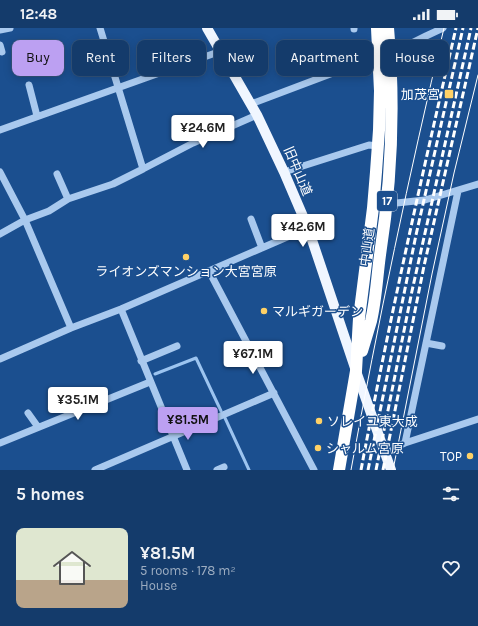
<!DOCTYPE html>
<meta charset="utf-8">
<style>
body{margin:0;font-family:Karla,"Noto Sans JP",sans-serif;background:#1d4271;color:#f1f3f6;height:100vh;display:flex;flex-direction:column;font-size:15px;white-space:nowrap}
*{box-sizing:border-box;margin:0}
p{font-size:13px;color:#9dadc1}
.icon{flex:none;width:22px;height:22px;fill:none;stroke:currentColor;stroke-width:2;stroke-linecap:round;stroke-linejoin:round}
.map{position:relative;height:442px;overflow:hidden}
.panel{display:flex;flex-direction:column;background:#143b6b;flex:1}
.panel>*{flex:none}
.banner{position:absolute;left:12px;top:12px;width:454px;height:36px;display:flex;gap:8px}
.price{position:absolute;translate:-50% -34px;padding:0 9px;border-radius:4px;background:#fff;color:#222;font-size:13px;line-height:26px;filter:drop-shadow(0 1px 2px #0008)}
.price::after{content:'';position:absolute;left:50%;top:24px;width:12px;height:9px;margin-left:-6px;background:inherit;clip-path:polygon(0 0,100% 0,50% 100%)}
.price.selected{background:#bca0f2;color:#111}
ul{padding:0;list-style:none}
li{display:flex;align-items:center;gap:12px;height:100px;padding:0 16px}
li+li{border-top:1px solid #33557e}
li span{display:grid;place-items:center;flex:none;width:112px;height:80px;border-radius:8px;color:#555}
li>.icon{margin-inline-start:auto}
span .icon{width:48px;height:48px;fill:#fffc;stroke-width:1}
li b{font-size:17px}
h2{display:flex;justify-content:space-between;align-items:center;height:48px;padding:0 16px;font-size:17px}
.pill{padding:0 14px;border-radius:8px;background:#143b6b;box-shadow:0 2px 10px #0003,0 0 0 1px #33557e;font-size:14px;line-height:36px}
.pill.selected{background:#bca0f2;color:#111}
.status{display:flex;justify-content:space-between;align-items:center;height:28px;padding:0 20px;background:#143b6b;direction:ltr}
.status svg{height:11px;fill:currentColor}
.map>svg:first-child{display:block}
</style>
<div class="status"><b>12:48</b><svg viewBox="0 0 49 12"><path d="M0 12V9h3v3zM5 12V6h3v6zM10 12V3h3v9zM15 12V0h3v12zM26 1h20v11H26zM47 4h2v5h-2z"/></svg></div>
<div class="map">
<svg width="478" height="442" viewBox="0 0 478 442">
<rect width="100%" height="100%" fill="#1b4f8f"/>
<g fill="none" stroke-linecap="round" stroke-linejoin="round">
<path stroke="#9cc4f0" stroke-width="3" d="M155 346 196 330 221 383
M225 390 249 442"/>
<path stroke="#a9c9ee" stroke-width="7" d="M354 0V1
M0 2 10 0
M0 17 2 24
M29 57 37 88
M251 76 410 16 426 8 443 0
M0 102 221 23
M143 141 193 115 257 87
M0 144 25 192 71 300
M284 144 369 117 378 118
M57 146 68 171
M387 176 425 172 478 156
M251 191 262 220
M0 206 25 192 49 183 68 171 113 156 143 141 100 0
M209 243 314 442
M121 281 187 442
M426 315 442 318
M0 331 71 300 121 281 308 200
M141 333 177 318
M28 385 38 399
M0 415 150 354
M405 415 478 391
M384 424 405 415 458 163
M95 442 274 365
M217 442 224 439"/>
<path stroke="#f0f6ff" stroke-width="10" d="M207 0 257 87 284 144 308 200 356 343 391 442"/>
<path stroke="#fff" stroke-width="12" d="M362 323C365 313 368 303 371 293 376 272 377 249 380 227 392 150 395 77 388 0
M339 442 356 343 359 290 373 180 376 144 379 102 380 63 377 0"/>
<path stroke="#fff" stroke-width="1" d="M351 442C378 294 409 147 444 0
M393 442 432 246 454 145 478 47"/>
<path stroke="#fff" stroke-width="3" stroke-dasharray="7 3" stroke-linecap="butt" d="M361 442C389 294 422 147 456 0
M368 442 416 207 463 0
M376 442 412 263 471 0
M383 442 424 238 478 0"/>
</g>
<g fill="#ffd166" stroke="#1b4f8f" stroke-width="1.5">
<rect x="444" y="61" width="10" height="10" rx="2"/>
<circle cx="186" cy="229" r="4"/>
<circle cx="264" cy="283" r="4"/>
<circle cx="319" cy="393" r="4"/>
<circle cx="318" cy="420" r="4"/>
<circle cx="470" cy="428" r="4"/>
</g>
<g text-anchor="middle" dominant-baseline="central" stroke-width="3" stroke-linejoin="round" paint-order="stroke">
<rect fill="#1b4f8f" stroke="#bbcadd" stroke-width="1" x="377" y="163" width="20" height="20" rx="3"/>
<g font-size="12" font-weight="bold" fill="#fff">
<text x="387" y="173">17</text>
</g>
<g font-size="13" fill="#fff" stroke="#1b4f8f" text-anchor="start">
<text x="440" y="66" text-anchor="end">加茂宮</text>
<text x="186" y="243" text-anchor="middle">ライオンズマンション大宮宮原</text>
<text x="272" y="283">マルギガーデン</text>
<text x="327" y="393">ソレイユ東大成</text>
<text x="326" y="420">シャルム宮原</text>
<text x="462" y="428" text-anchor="end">TOP</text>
</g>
<g font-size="13" fill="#fff" stroke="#1b4f8f">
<text transform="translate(298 143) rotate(67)">旧中山道</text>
<text transform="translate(367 219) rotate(-82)">中山道</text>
</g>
</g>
</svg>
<b class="price" style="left:203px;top:121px">¥24.6M</b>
<b class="price" style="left:303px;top:220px">¥42.6M</b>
<b class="price" style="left:253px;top:347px">¥67.1M</b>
<b class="price" style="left:78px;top:393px">¥35.1M</b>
<b class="price selected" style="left:188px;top:413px">¥81.5M</b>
<div class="banner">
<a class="pill selected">Buy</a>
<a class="pill">Rent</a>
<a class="pill">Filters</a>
<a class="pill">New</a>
<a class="pill">Apartment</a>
<a class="pill">House</a>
</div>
</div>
<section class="panel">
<h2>5 homes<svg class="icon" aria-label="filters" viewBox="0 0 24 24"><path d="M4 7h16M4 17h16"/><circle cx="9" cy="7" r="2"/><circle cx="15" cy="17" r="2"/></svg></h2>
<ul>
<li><span style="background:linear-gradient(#dfe7d0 65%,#b9a48a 0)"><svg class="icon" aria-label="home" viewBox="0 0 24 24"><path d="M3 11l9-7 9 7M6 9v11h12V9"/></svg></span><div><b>¥81.5M</b><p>5 rooms · 178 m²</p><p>House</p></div><svg class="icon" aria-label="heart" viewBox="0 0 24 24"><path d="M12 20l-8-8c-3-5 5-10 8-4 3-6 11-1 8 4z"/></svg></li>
</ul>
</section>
